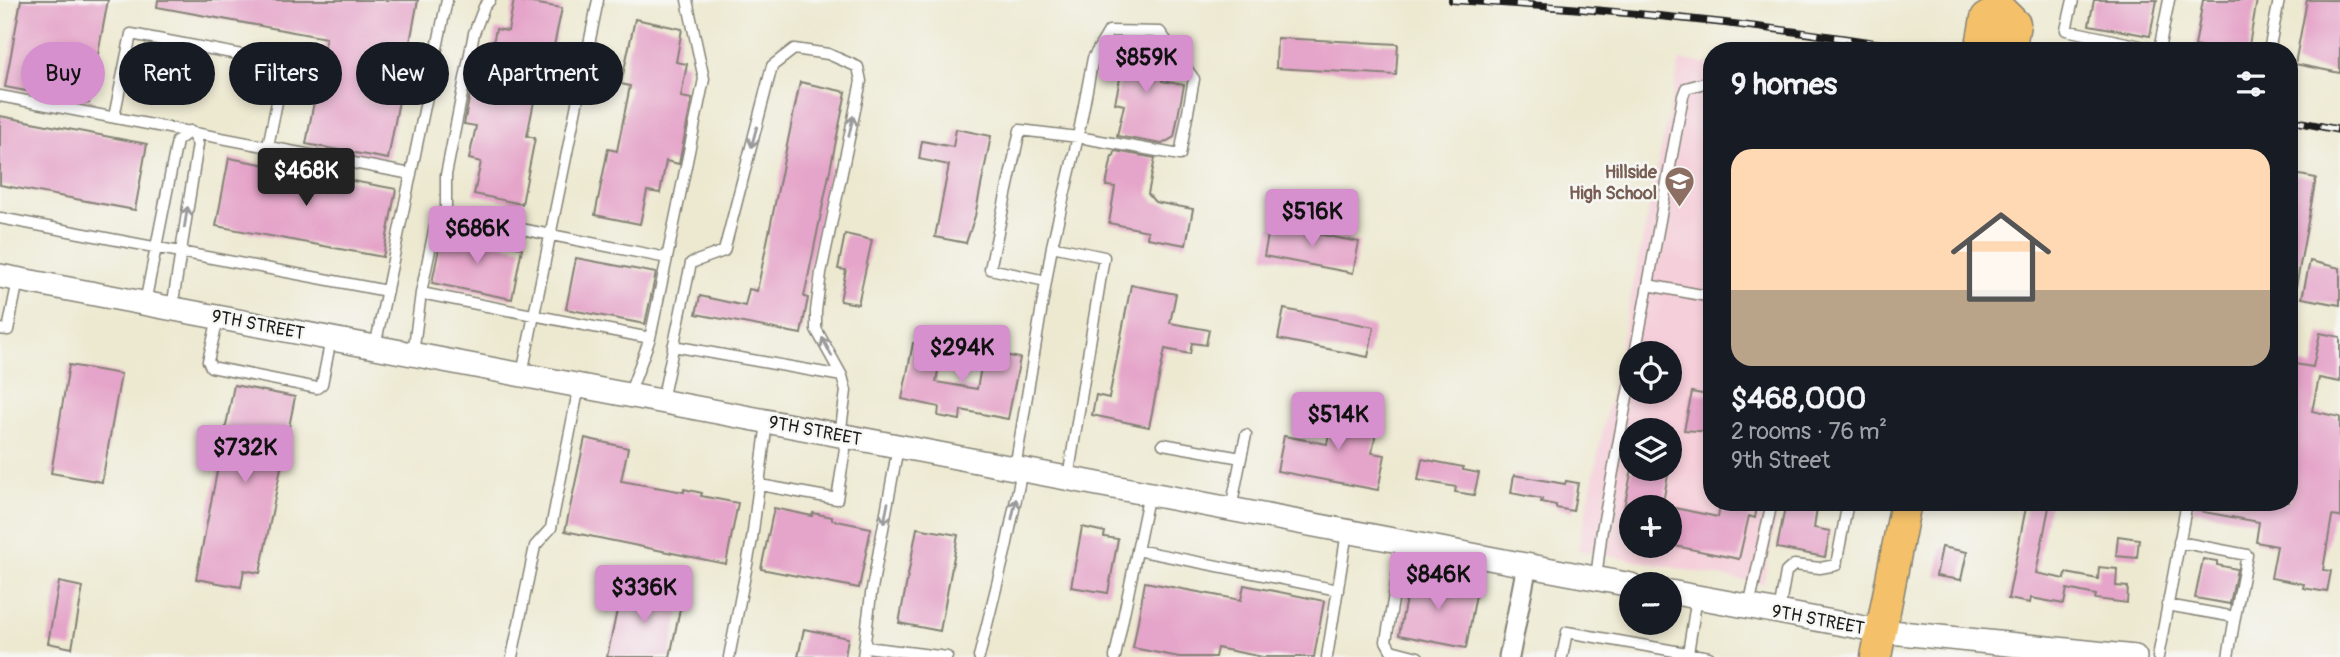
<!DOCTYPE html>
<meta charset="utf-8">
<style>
body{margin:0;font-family:Pangolin,sans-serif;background:#242831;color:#f1f3f6;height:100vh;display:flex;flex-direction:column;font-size:26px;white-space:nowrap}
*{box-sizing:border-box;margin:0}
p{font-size:23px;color:#9ea1a6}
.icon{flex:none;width:38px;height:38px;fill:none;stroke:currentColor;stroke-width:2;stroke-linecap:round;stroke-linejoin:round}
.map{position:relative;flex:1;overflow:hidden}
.side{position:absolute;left:1703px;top:42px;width:595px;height:469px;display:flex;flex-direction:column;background:#171b24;border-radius:28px;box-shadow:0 4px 10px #0003}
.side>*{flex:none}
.guide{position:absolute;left:21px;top:42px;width:665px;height:63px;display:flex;gap:14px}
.tools{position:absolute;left:1619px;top:341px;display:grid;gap:14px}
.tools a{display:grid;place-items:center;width:63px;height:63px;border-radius:50%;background:#171b24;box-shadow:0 4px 10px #0003;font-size:35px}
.price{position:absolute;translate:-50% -60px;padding:0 16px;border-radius:7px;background:#d690ce;color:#111;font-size:23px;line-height:46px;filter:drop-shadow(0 2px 4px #0008)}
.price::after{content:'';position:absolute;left:50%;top:42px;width:21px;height:16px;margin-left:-10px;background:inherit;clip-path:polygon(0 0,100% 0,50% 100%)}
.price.on{background:#222;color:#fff}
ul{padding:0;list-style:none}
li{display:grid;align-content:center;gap:14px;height:371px;padding:0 28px}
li+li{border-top:2px solid #363941}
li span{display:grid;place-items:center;height:217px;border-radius:21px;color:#555}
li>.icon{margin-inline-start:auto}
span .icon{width:126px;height:126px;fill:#fffc;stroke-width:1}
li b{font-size:30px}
h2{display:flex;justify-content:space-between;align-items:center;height:84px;padding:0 28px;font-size:30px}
.chip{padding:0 24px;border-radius:32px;background:#171b24;box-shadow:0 4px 10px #0003;font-size:24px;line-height:63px}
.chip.on{background:#d690ce;color:#111}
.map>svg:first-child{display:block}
</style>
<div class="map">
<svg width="2340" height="657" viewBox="0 0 2340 657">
<rect width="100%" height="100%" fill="#f6f6f2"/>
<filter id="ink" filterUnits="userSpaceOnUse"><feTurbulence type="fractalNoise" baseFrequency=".0143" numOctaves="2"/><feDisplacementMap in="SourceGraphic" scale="14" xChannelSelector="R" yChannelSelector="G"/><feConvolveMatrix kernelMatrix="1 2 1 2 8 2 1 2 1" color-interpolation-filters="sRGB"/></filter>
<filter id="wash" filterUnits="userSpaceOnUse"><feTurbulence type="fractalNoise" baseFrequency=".00686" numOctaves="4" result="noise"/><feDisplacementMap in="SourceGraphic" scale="28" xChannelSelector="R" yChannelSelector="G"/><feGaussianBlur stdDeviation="1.57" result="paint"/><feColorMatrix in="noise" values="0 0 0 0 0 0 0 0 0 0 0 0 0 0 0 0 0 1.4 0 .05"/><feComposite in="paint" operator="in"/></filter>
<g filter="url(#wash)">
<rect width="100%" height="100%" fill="#ede9d1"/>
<path fill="#f5cfda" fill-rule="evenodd" d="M1680 60 1711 64 1712 502H1780L1763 584 1578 550ZM1631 354H1670V392H1631ZM1631 430H1670V469H1631ZM1631 508H1670V546H1631Z"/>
<g id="blocks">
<path fill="#e5a4c9" d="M21 0H108L89 103 5 87Z
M158 0H418L388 159 306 144 326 38 157 7Z
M514 0 562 8 548 74 540 72 527 136 535 138 522 204 474 194 481 162 469 159 476 126 464 124 477 59 489 61 496 29 508 31Z
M2094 0H2157L2150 36 2089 25Z
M2203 0H2257L2248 51H2220L2195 46Z
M2307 0H2340V73L2295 64Z
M635 19 682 29 676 62 687 64 681 97 692 99 679 164 666 161 660 193 647 191 640 224 595 215 608 149 617 151 630 86 621 84Z
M1277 38 1398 44 1396 75 1276 68Z
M1118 42 1164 51 1167 55 1162 81 1184 85 1174 137 1162 144 1117 136 1124 105 1115 103 1121 74 1113 72Z
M800 82 846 92 804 297 808 298 801 334 696 314 700 296 745 306 749 289 757 291Z
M0 116 147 144 135 210 0 185Z
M956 129 991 136 975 216 966 243 935 237 949 165 919 159 922 141 953 147Z
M1115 151 1155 158 1148 194 1155 202 1193 209 1186 245 1147 238 1148 231 1109 223 1115 187 1106 186 1112 156H1114Z
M229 158 396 189 383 257 216 226Z
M2289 173 2316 178 2296 287 2289 286Z
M1270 225 1359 242 1353 273 1264 256Z
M442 233 522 248 512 299 432 283Z
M845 234 872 240 858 304 840 301 846 270 838 269Z
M576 258 656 273 645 324 566 309Z
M2310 261 2340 268V305L2302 298Z
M1131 285 1176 294 1170 323 1209 330 1206 345 1192 343 1190 354 1165 349 1149 427 1092 415 1096 395 1109 398Z
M1284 309 1374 327 1368 357 1278 339Z
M2320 333 2340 337V382L2319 378 2312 411 2340 417V517L2332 516 2323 570 2331 571 2327 592 2303 588 2304 584 2271 578 2277 546 2256 542 2259 522 2193 510 2194 502H2289V363L2313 367Z
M913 343 942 348 936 382 977 389 984 351 1020 358 1008 419 961 410 960 420 938 416 939 407 902 399Z
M69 365 121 374 102 482 51 473Z
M234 385 295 397 260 573 244 570 241 587 196 579Z
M1692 392 1712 396V432L1684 430Z
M1334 406 1379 415 1372 453 1385 455 1378 490 1277 471 1284 436 1327 444Z
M585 438 628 448 621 481 684 492V489L702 493 701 496 738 503 726 564 565 531Z
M1422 459 1463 467V470L1479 473 1474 495 1455 492 1456 487 1418 480Z
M1632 469H1669L1662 508H1624Z
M1514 475 1565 484 1566 481 1578 483 1573 511 1556 508V505L1541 502 1542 499 1511 493Z
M1721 502H1758L1755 518 1749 516 1739 559 1670 545V507L1718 517Z
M1786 502H1818L1814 528 1830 531 1825 557 1777 548Z
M2027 502H2050L2036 573 2065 579 2066 573 2098 579 2099 567 2117 569 2116 586 2128 587 2127 603 2095 599 2096 595 2067 589 2064 604 2031 598 2030 603 2008 599Z
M774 508 812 516 813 513 832 517V520L871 528 859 588 761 569Z
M1082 527 1105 532 1104 537 1118 539 1108 593 1071 587Z
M917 528 958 535 940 631 899 623Z
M2118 536 2139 539 2137 558 2116 556Z
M1942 547 1967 552 1961 580 1936 576Z
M2203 559 2217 561V565L2237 569 2230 604 2195 598Z
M1410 577 1477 589 1466 648 1399 635Z
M59 582 83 587 72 648 48 643Z
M1145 582 1241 600 1244 585 1324 601 1314 657H1263L1217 648 1215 657H1179L1133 648Z
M622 587 682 599 670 657H607Z
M804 629 848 638 845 657H798Z"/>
</g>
</g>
<g filter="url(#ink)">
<use href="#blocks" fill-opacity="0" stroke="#848276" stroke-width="2"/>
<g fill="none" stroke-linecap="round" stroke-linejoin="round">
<defs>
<path id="service" d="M2073 0 2066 30 2159 50 2169 0
M2269 51 2279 0
M0 96 411 174
M114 117 131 34 285 63 268 146
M446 214 667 258 650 338 629 395
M0 218 387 291
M667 258 704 79 687 0
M1046 281 990 269 1020 130 1078 137 1180 155 1194 79 1160 32 1109 31 1093 58 1078 137 1052 246
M1648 285 1683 96 1686 88 1712 81
M421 293 650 338
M145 303 177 141 190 131 198 144 172 308
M218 318 208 361 211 367 317 388 322 384 331 339
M0 329 8 330 18 280
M673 346 842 376
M375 347 447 0
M413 354 421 293 435 226 446 214V175L474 33 484 7 490 0
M1635 354 1648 285 1712 297
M522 374 598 0
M662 401 691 263 724 251 772 66 794 49 828 54 858 67 861 81 821 273 816 311V329L842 376 846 391 840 435
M1163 444 1241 458 1231 509
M1241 458 1246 435
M1015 468 1052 246 1104 257 1068 478
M760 485 837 499 847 436
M1403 542 1386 641 1391 650 1418 657
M1137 550 1338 590
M1596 578 1602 530 1631 376
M2167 605 2235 617 2247 555 2179 542
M1749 606 1772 502
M1779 612 1786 572 1794 565 1820 568 1836 565 1848 502
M866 647 947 657
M1688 653 1697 597
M512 657 535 546 551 528 579 386
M729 657 752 539 767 422
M863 657 871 594 898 447
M979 657 1006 548 1022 470
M1115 657 1149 493
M1327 657 1347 532
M1562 657 1567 632 1709 657
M2158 657 2187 502
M2228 657 2235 617"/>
<path id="minor" d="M1509 657 1527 565"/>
<path id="tertiary" d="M0 276 1631 585
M1670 592 1881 631 2135 657"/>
<path id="primary" d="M2001 10 2015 24 2010 51
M1980 51 1986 18 2001 10
M1876 657 1906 502"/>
</defs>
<use href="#service" stroke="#848276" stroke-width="13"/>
<use href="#minor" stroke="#848276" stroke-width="23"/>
<use href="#tertiary" stroke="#848276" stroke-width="26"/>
<use href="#primary" stroke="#848276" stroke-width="33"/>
<use href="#service" stroke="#fff" stroke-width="10"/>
<use href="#minor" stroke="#fff" stroke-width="19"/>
<use href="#tertiary" stroke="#fff" stroke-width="23"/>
<use href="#primary" stroke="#f4c16a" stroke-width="30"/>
<defs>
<path id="rail" d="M1452 0C1610 9 1769 25 1926 51
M2289 120 2340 130"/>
</defs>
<use href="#rail" stroke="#1c1c1c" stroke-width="8"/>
<use href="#rail" stroke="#f6f6f2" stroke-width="5" stroke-dasharray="16" stroke-linecap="butt"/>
</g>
<defs><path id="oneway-shaft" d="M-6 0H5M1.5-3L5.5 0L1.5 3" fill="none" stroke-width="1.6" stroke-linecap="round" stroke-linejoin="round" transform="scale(1.75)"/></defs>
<g stroke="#999">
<use href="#oneway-shaft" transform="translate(851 126) rotate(-78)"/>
<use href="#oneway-shaft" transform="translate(754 137) rotate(105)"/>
<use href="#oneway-shaft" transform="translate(186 217) rotate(-81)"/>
<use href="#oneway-shaft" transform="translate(827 347) rotate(-118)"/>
<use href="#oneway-shaft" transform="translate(1014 509) rotate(-78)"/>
<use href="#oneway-shaft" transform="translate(886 513) rotate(101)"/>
</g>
</g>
<defs>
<symbol id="school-pin" viewBox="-11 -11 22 30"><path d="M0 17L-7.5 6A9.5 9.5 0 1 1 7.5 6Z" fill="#8d6e63" stroke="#f6f6f2"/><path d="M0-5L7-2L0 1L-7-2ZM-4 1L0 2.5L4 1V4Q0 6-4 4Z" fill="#fff"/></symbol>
</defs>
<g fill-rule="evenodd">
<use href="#school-pin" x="1662" y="164" width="35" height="47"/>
</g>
<g text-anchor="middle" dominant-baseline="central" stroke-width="5" stroke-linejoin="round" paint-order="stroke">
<g font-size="18" font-weight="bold" fill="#785e54" stroke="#f6f6f2" text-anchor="end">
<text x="1657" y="172">Hillside<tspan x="1657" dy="21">High School</tspan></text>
</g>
<g font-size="18" fill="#1c1c1c" stroke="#f6f6f2">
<text transform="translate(258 325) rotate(11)">9TH STREET</text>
<text transform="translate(815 431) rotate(11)">9TH STREET</text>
<text transform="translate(1818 620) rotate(11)">9TH STREET</text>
</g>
</g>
</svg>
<div class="tools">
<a><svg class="icon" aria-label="locate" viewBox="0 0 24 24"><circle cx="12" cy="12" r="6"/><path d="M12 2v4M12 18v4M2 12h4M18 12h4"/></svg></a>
<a><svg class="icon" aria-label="layers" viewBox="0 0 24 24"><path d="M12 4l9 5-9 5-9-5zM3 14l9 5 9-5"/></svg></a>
<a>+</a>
<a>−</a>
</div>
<b class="price" style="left:1146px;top:95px">$859K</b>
<b class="price on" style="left:306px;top:208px">$468K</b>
<b class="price" style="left:1312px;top:249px">$516K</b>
<b class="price" style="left:477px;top:266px">$686K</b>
<b class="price" style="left:962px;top:385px">$294K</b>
<b class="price" style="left:1338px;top:452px">$514K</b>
<b class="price" style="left:245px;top:485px">$732K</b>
<b class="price" style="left:1438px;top:612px">$846K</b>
<b class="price" style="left:644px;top:625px">$336K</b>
<div class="guide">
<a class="chip on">Buy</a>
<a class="chip">Rent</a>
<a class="chip">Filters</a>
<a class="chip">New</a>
<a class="chip">Apartment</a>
</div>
<section class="side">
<h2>9 homes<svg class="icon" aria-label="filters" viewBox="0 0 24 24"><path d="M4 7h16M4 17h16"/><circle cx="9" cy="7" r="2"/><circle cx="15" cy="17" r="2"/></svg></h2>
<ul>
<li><span style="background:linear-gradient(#ffd9b3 65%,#b9a48a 0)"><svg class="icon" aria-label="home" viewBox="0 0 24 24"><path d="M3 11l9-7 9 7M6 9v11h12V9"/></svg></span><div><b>$468,000</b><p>2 rooms · 76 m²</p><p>9th Street</p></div></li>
</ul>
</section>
</div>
